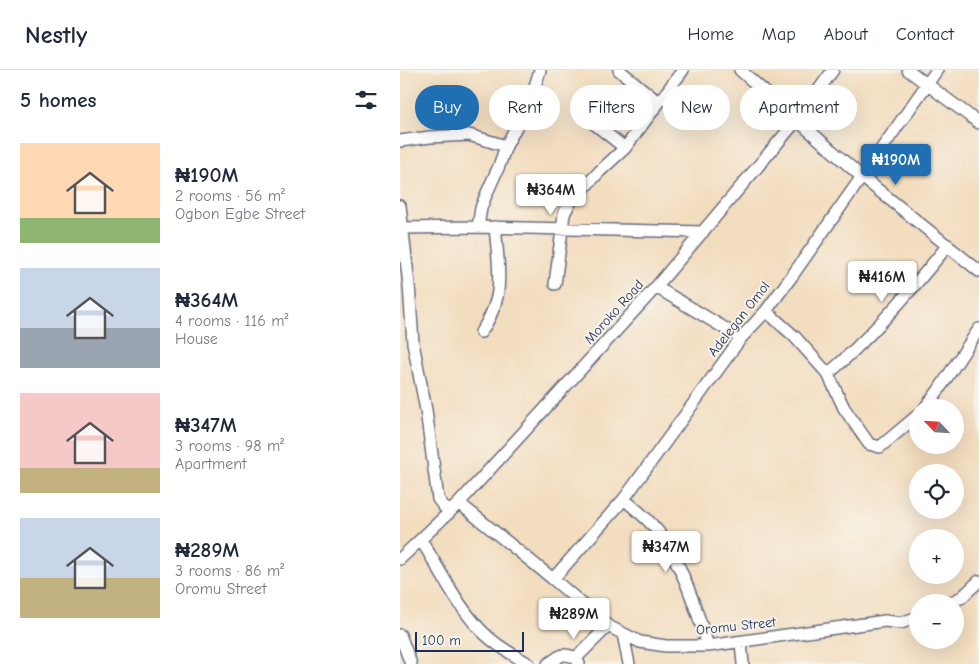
<!DOCTYPE html>
<meta charset="utf-8">
<style>
body{margin:0;font-family:"Comic Neue",sans-serif;background:#f6f6f7;color:#1f2937;height:100vh;display:flex;flex-direction:column;font-size:19px;white-space:nowrap}
*{box-sizing:border-box;margin:0}
p{font-size:16px;color:#747a83}
.icon{flex:none;width:28px;height:28px;fill:none;stroke:currentColor;stroke-width:2;stroke-linecap:round;stroke-linejoin:round}
.map{position:relative;flex:1;overflow:hidden}
.drawer{display:flex;flex-direction:column;background:#fff;width:400px}
.drawer>*{flex:none}
.top-card{position:absolute;left:15px;top:15px;width:475px;height:45px;display:flex;gap:10px}
.needle{width:32px;rotate:295deg}
.fabs{position:absolute;left:509px;top:329px;display:grid;gap:10px}
.fabs a{display:grid;place-items:center;width:55px;height:55px;border-radius:50%;background:#fff;box-shadow:0 5px 20px #0002;font-size:25px}
.scale{position:absolute;left:15px;bottom:12px;width:109px;box-sizing:border-box;padding-left:5px;border:2px solid #1b2f5e;border-top:0;font-size:14px;line-height:18px;white-space:nowrap;color:#1b2f5e;-webkit-text-stroke:4px #f7f3e8;paint-order:stroke}
.price{position:absolute;translate:-50% -42px;padding:0 11px;border-radius:5px;background:#fff;color:#222;font-size:16px;line-height:32px;filter:drop-shadow(0 1px 2px #0008)}
.price::after{content:'';position:absolute;left:50%;top:30px;width:15px;height:11px;margin-left:-8px;background:inherit;clip-path:polygon(0 0,100% 0,50% 100%)}
.price.current{background:#1f6fb2;color:#fff}
ul{padding:0;list-style:none}
li{display:flex;align-items:center;gap:15px;height:125px;padding:0 20px}
li span{display:grid;place-items:center;flex:none;width:140px;height:100px;border-radius:0px;color:#555}
li>.icon{margin-inline-start:auto}
span .icon{width:60px;height:60px;fill:#fffc;stroke-width:1}
li b{font-size:21px}
h2{display:flex;justify-content:space-between;align-items:center;height:60px;padding:0 20px;font-size:21px}
.tag{padding:0 18px;border-radius:22px;background:#fff;box-shadow:0 5px 20px #0002;font-size:18px;line-height:45px}
.tag.current{background:#1f6fb2;color:#fff}
header{display:flex;align-items:center;gap:30px;box-sizing:border-box;height:70px;padding:0 25px;background:#fff;border-bottom:1px solid #e0e1e3}
header strong{font-size:24px}
nav{display:flex;gap:28px;margin-inline-start:auto;font-size:18px}
main{display:flex;flex:1;min-height:0}
.map>svg:first-child{display:block}
</style>
<header>
<strong>Nestly</strong>
<nav><a>Home</a><a>Map</a><a>About</a><a>Contact</a></nav>
</header>
<main>
<section class="drawer">
<h2>5 homes<svg class="icon" aria-label="filters" viewBox="0 0 24 24"><path d="M4 7h16M4 17h16"/><circle cx="9" cy="7" r="2"/><circle cx="15" cy="17" r="2"/></svg></h2>
<ul>
<li><span style="background:linear-gradient(#ffd9b3 75%,#8fb573 0)"><svg class="icon" aria-label="home" viewBox="0 0 24 24"><path d="M3 11l9-7 9 7M6 9v11h12V9"/></svg></span><div><b>₦190M</b><p>2 rooms · 56 m²</p><p>Ogbon Egbe Street</p></div></li>
<li><span style="background:linear-gradient(#c9d6e8 60%,#9aa5b1 0)"><svg class="icon" aria-label="home" viewBox="0 0 24 24"><path d="M3 11l9-7 9 7M6 9v11h12V9"/></svg></span><div><b>₦364M</b><p>4 rooms · 116 m²</p><p>House</p></div></li>
<li><span style="background:linear-gradient(#f6c9c9 75%,#c2b280 0)"><svg class="icon" aria-label="home" viewBox="0 0 24 24"><path d="M3 11l9-7 9 7M6 9v11h12V9"/></svg></span><div><b>₦347M</b><p>3 rooms · 98 m²</p><p>Apartment</p></div></li>
<li><span style="background:linear-gradient(#c9d6e8 60%,#c2b280 0)"><svg class="icon" aria-label="home" viewBox="0 0 24 24"><path d="M3 11l9-7 9 7M6 9v11h12V9"/></svg></span><div><b>₦289M</b><p>3 rooms · 86 m²</p><p>Oromu Street</p></div></li>
</ul>
</section>
<div class="map">
<svg width="579" height="594" viewBox="0 0 579 594">
<rect width="100%" height="100%" fill="#f7f3e8"/>
<filter id="ink" filterUnits="userSpaceOnUse"><feTurbulence type="fractalNoise" baseFrequency=".02" numOctaves="2"/><feDisplacementMap in="SourceGraphic" scale="10" xChannelSelector="R" yChannelSelector="G"/><feConvolveMatrix kernelMatrix="1 2 1 2 8 2 1 2 1" color-interpolation-filters="sRGB"/></filter>
<filter id="wash" filterUnits="userSpaceOnUse"><feTurbulence type="fractalNoise" baseFrequency=".0096" numOctaves="4" result="noise"/><feDisplacementMap in="SourceGraphic" scale="20" xChannelSelector="R" yChannelSelector="G"/><feGaussianBlur stdDeviation="1.12" result="paint"/><feColorMatrix in="noise" values="0 0 0 0 0 0 0 0 0 0 0 0 0 0 0 0 0 1.4 0 .05"/><feComposite in="paint" operator="in"/></filter>
<g filter="url(#wash)">
<rect width="100%" height="100%" fill="#f3ddbf"/>
</g>
<g filter="url(#ink)">
<g fill="none" stroke-linecap="round" stroke-linejoin="round">
<defs>
<path id="minor" d="M219 0 258 32
M340 0 462 107 579 201
M508 0 579 53
M188 49 225 78
M0 71 30 67 69 65 106 76
M0 136 9 215 13 273 26 340 38 429 49 443
M78 157 81 138 86 125 99 96 106 76 131 29 140 0
M0 158 78 157 303 162
M155 214 164 144 169 134 200 101 225 78 283 0
M256 217 341 268
M366 241 395 267 428 304 444 338 469 374 480 377 518 345
M81 262C88 252 94 239 97 227 101 207 97 178 95 157
M428 304C473 265 511 221 548 175
M525 338 538 321 579 259
M224 429C234 438 246 447 255 458 279 485 297 541 308 576
M59 433 153 509 208 556 240 572 266 576H308L485 551 501 553 518 547
M21 470C41 501 60 542 87 566 100 578 115 586 129 594
M0 489 59 433 256 217 397 50 433 0
M153 509 224 429 341 268 366 241 392 206 537 0
M552 532 562 527 579 511
M223 564 229 594
M0 565 11 594
M341 572 343 594
M148 594C160 587 161 581 176 588
M179 594 176 588 208 556"/>
</defs>
<use href="#minor" stroke="#676c80" stroke-width="14"/>
<use href="#minor" stroke="#fff" stroke-width="11"/>
</g>
</g>
<g text-anchor="middle" dominant-baseline="central" stroke-width="4" stroke-linejoin="round" paint-order="stroke">
<g font-size="14" fill="#1b2f5e" stroke="#f7f3e8">
<text transform="translate(214 242) rotate(-48)">Moroko Road</text>
<text transform="translate(339 249) rotate(-52)">Adelegan Omol</text>
<text transform="translate(336 556) rotate(-6)">Oromu Street</text>
</g>
</g>
</svg>
<div class="fabs">
<a><svg class="needle" viewBox="-14 -14 28 28"><path d="M0-13l5 13h-10z" fill="#e53935"/><path d="M0 13l5-13h-10z" fill="#747a83"/></svg></a>
<a><svg class="icon" aria-label="locate" viewBox="0 0 24 24"><circle cx="12" cy="12" r="6"/><path d="M12 2v4M12 18v4M2 12h4M18 12h4"/></svg></a>
<a>+</a>
<a>−</a>
</div>
<div class="scale">100 m</div>
<b class="price current" style="left:496px;top:116px">₦190M</b>
<b class="price" style="left:151px;top:146px">₦364M</b>
<b class="price" style="left:482px;top:233px">₦416M</b>
<b class="price" style="left:266px;top:503px">₦347M</b>
<b class="price" style="left:174px;top:570px">₦289M</b>
<div class="top-card">
<a class="tag current">Buy</a>
<a class="tag">Rent</a>
<a class="tag">Filters</a>
<a class="tag">New</a>
<a class="tag">Apartment</a>
</div>
</div>
</main>
